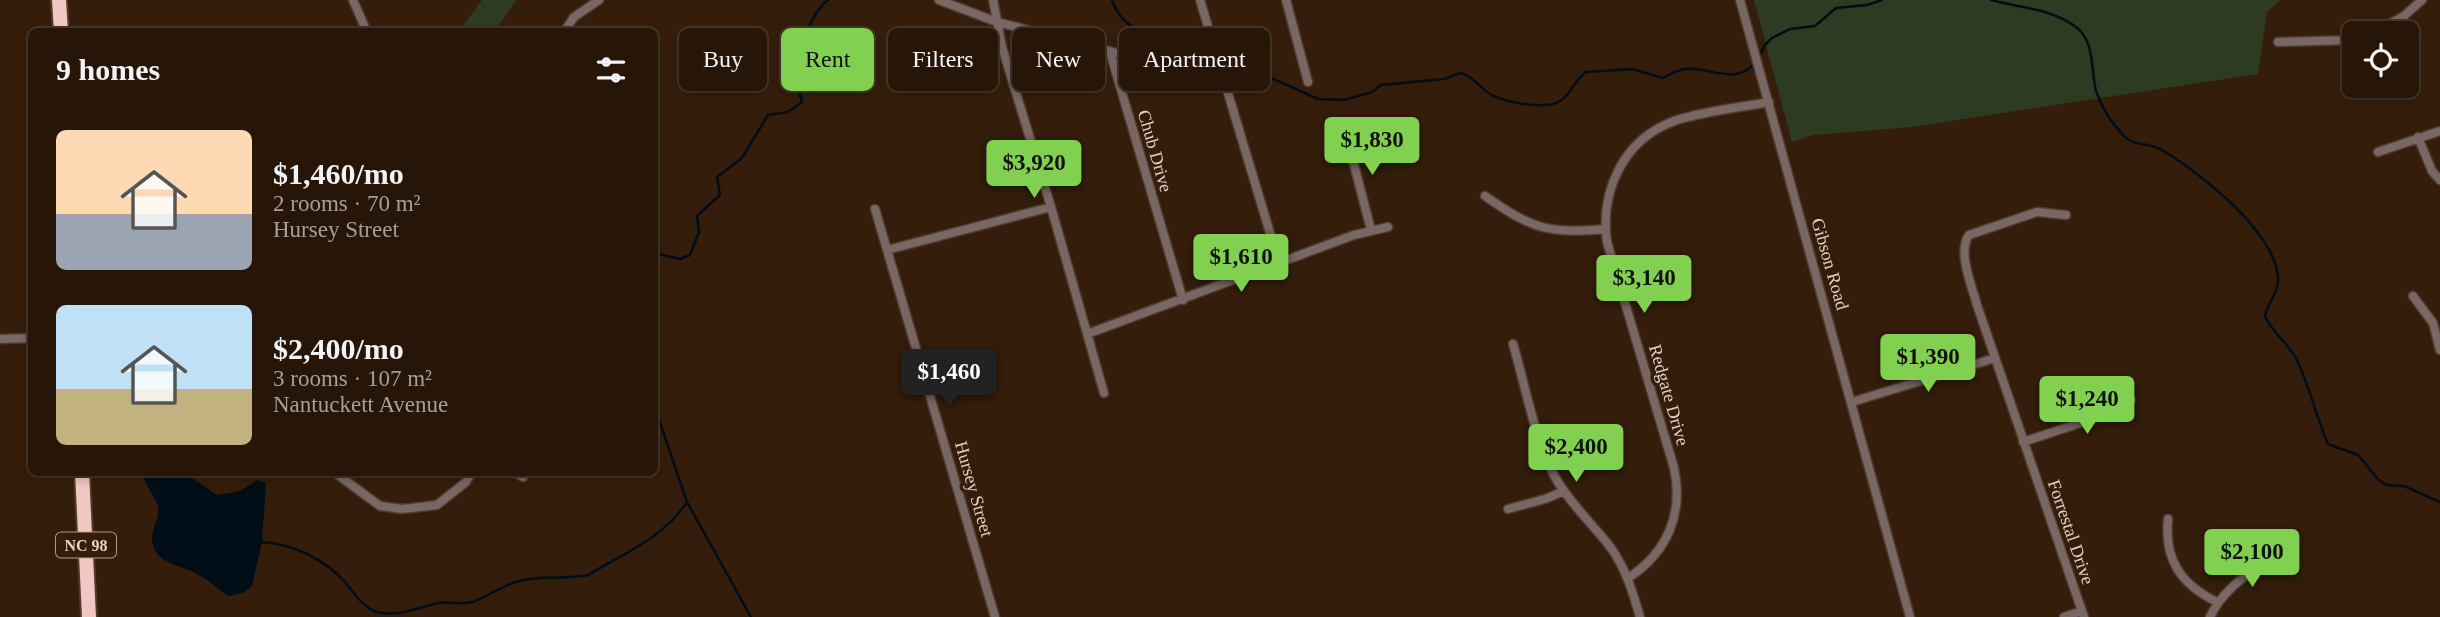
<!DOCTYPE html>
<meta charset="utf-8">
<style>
body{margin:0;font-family:Georgia,serif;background:#2f1f12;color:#f1f3f6;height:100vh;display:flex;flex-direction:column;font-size:26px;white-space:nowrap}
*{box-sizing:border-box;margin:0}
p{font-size:23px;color:#a49f9c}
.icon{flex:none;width:38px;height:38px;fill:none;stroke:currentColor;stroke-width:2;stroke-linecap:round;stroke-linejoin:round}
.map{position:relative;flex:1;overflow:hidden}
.sheet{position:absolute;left:28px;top:28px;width:630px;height:448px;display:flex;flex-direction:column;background:#271608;border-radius:10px;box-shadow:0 4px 10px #0003,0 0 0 2px #433529}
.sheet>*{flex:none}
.banner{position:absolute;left:679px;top:28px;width:665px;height:63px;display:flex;gap:14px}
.tools{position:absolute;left:2342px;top:21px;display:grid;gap:14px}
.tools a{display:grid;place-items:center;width:77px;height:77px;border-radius:10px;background:#271608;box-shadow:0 4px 10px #0003,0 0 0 2px #433529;font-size:35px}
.price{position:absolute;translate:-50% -60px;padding:0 16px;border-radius:7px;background:#81d050;color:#111;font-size:23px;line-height:46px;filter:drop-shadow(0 2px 4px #0008)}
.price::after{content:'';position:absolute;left:50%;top:42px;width:21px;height:16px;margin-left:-10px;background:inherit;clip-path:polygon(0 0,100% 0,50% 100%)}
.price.on{background:#222;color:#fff}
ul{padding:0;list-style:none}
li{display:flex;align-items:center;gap:21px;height:175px;padding:0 28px}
li span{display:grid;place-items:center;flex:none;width:196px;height:140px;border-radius:10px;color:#555}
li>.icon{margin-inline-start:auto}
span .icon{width:84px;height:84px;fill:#fffc;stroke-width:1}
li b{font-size:30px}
h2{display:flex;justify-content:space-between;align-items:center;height:84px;padding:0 28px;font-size:30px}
.pill{padding:0 24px;border-radius:10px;background:#271608;box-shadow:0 4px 10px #0003,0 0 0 2px #433529;font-size:24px;line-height:63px}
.pill.on{background:#81d050;color:#111}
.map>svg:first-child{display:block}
</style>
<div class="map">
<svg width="2440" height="617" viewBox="0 0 2440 617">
<rect width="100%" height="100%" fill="#341d0b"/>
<path fill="#2d3b22" d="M482 0H516L495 31H459Z
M1754 0H2281L2267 12 2258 74 1911 127 1814 135 1792 142Z"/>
<path fill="#000e18" d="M148 473H178L192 478 217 495 240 491 257 480 266 483 262 542 252 586 243 593 228 596C218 589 209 580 197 574 180 564 154 564 152 540 151 529 160 519 158 507 156 497 147 489 144 478Z"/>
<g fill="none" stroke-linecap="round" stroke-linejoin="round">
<path stroke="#000e18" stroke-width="2.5" d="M1112 0C1127 43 1176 38 1213 50
M1991 0C2020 8 2050 8 2076 27 2095 41 2091 71 2096 91 2102 108 2111 123 2124 136 2134 147 2150 142 2162 150 2199 172 2280 235 2278 282 2277 295 2267 304 2265 316 2272 333 2289 344 2297 360 2310 387 2316 417 2328 444L2358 455 2378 479 2386 485 2404 486 2440 502
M1219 52 1231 60 1318 99 1344 100 1372 92 1381 85 1444 79 1461 73C1474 77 1477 85 1487 92 1501 102 1540 109 1556 103 1570 98 1574 80 1586 72L1632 69 1663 78C1670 74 1677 70 1685 69 1710 66 1735 87 1756 62
M1759 57 1765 45 1772 38 1790 29 1815 26 1836 8 1867 5 1882 0
M654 253 680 259 690 255 699 232 697 216 720 195 717 177 742 158 768 115 788 112 802 102C800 92 794 79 795 69 797 51 813 10 828 0
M654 405 687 502 751 617
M261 542C293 544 325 559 346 583 354 593 363 607 376 612 399 617 417 608 438 603 451 601 463 606 475 601 490 595 503 585 519 581 542 575 565 580 588 575 623 554 665 537 687 502"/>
<defs>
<path id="street" d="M353 0 367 32
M939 0 997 22 1225 81
M993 0 1002 47 1051 207 1104 393
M1200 0 1279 263
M1286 0 1308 82
M1740 0 1910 617
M564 32 574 17 599 0
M2373 33 2404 16 2422 0
M2278 42 2354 40
M1110 52 1183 300
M1345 130 1371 230
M2418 137 2432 171 2440 180
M2378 152 2440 131
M1485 196C1532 229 1548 234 1606 229
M875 209 995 617
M2066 215 2037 212 1969 235C1957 252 1972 286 1977 305L2084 617
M887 250 1051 207
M2413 296 2433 323 2440 350
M1087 334 1354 235 1388 227
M0 339 32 338
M1513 344C1526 388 1534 437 1555 477 1570 504 1593 524 1611 548 1626 569 1633 593 1640 617
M1852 402 1995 358
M2023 442 2122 409 2131 400
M334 472 380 506 402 509 437 505 466 482 472 472
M514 472 523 477
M1508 509 1545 499 1564 491
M2168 519C2164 559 2180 584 2217 602
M1628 578C1667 553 1684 514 1674 468L1607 242C1600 191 1623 140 1674 121 1704 111 1738 108 1769 102
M2064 617 2082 611
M2210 617C2223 588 2254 570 2278 550"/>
<path id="highway" d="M59 0 61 32
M82 472 89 617"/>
</defs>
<use href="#street" stroke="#503a29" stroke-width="11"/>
<use href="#highway" stroke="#503a29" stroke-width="18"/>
<use href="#street" stroke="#786765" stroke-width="8"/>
<use href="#highway" stroke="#f0c7c3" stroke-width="14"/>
</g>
<g text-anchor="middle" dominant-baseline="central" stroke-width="7" stroke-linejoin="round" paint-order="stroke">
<rect fill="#341d0b" stroke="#ad9b8e" stroke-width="2" x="56" y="532.5" width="60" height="25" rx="5"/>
<g font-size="16" font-weight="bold" fill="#e1d1c6">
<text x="86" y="545">NC 98</text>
</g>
<g font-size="18" fill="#e1d1c6" stroke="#341d0b">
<text transform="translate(1155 151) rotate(74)">Chub Drive</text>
<text transform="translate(1830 264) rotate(74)">Gibson Road</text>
<text transform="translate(1669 395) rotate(74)">Redgate Drive</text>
<text transform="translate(974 489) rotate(74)">Hursey Street</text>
<text transform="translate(2071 532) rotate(71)">Forrestal Drive</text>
</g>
</g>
</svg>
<div class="tools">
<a><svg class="icon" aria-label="locate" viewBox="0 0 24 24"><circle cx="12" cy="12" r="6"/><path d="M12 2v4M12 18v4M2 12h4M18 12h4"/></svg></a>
</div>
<b class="price" style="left:1372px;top:177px">$1,830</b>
<b class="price" style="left:1034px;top:200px">$3,920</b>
<b class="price" style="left:1241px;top:294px">$1,610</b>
<b class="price" style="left:1644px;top:315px">$3,140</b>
<b class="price" style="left:1928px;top:394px">$1,390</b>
<b class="price on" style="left:949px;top:409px">$1,460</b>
<b class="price" style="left:2087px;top:436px">$1,240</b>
<b class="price" style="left:1576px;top:484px">$2,400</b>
<b class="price" style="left:2252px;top:589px">$2,100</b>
<div class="banner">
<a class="pill">Buy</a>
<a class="pill on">Rent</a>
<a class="pill">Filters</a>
<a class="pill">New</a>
<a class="pill">Apartment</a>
</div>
<section class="sheet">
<h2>9 homes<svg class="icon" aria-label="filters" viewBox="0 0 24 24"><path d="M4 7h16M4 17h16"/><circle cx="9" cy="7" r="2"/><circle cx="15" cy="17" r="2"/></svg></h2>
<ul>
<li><span style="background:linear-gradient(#ffd9b3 60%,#9aa5b1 0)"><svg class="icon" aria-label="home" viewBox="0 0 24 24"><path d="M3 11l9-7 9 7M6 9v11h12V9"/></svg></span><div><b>$1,460/mo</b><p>2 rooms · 70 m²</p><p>Hursey Street</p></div></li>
<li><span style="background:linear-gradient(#bfe0f5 60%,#c2b280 0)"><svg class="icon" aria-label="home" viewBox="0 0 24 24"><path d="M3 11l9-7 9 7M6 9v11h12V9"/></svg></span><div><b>$2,400/mo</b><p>3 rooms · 107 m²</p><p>Nantuckett Avenue</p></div></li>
</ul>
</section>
</div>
